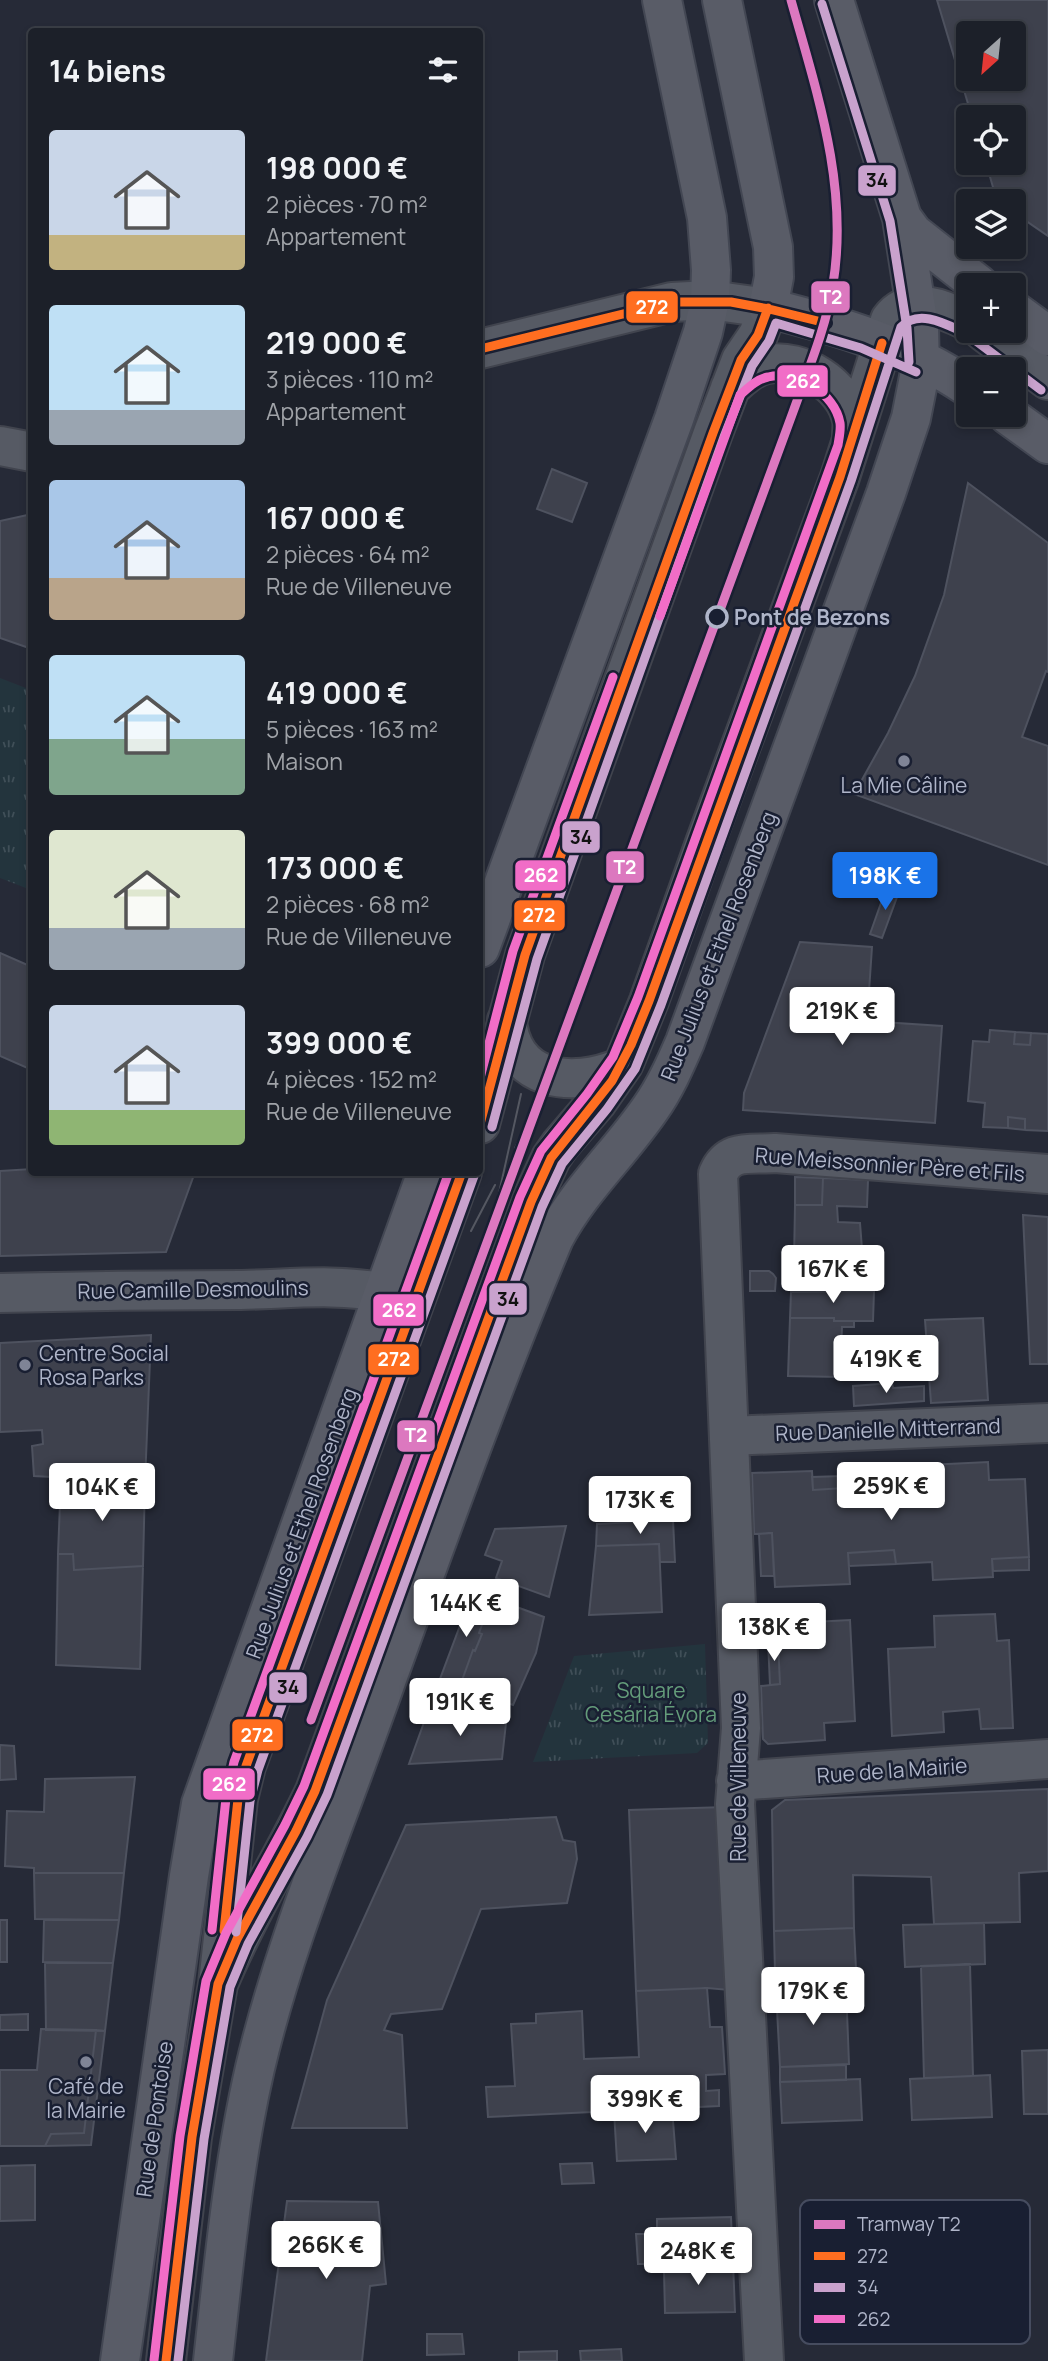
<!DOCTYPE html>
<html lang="fr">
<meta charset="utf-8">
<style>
body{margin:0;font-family:Manrope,sans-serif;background:#252831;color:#f1f3f6;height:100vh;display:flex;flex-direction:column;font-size:26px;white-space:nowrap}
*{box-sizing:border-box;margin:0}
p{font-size:23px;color:#a0a3a8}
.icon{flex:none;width:38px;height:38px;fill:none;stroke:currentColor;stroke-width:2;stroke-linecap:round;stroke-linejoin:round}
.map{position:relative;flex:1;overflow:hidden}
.sheet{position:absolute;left:28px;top:28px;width:455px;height:1148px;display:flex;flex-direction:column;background:#1c2029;border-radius:7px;box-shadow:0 4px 10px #0003,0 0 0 2px #3a3e46}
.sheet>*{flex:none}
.needle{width:46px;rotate:207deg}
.buttons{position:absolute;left:956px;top:21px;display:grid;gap:14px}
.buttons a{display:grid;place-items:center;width:70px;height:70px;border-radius:7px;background:#1c2029;box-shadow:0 4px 10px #0003,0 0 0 2px #3a3e46;font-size:35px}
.price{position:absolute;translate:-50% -60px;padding:0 16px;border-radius:7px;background:#fff;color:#222;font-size:23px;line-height:46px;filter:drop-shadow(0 2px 4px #0008)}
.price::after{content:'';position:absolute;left:50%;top:42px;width:21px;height:16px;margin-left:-10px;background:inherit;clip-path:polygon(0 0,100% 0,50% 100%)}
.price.active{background:#1a73e8;color:#fff}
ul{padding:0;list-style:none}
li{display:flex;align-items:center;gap:21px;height:175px;padding:0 21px}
li span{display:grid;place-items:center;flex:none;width:196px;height:140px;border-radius:7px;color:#555}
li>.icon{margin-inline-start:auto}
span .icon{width:84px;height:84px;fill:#fffc;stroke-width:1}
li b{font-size:30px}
h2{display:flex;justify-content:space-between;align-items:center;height:84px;padding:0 21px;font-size:30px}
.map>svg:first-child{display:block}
</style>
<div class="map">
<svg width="1048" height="2361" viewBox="0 0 1048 2361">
<defs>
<pattern id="grass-tufts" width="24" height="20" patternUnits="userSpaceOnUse" patternTransform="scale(1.75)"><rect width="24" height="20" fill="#23343d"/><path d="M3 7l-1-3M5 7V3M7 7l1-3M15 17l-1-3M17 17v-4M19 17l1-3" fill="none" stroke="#404f58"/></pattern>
</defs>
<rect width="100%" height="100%" fill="#262a37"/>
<path fill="url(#grass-tufts)" d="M0 678 31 690V890L0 878Z
M705 1644 708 1743 697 1753 533 1762 574 1656Z"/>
<path fill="#3e414d" stroke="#4e525f" stroke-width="2" fill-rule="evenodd" d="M937 0H1048V236L1013 212V201H997L986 163H1013V117H972ZM968 33H1013V79H968Z
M552 469 587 483 572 522 537 509Z
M968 483 1048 543V672L1046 671 1022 737 1048 746V865L854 794 888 733 915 676 944 595Z
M32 514V649L0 638V521Z
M887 886 900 889 882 938 870 934Z
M800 942 872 947 867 1021 942 1026 935 1123 743 1110 744 1093Z
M0 953 32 967V1070L0 1056Z
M990 1030 1015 1032 1014 1044 1030 1045 1031 1033 1048 1034V1131L1025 1130V1119L1008 1117V1128L983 1127 985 1103 968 1101 973 1041 989 1042Z
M1015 1032 1031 1033 1030 1045 1014 1044Z
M1008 1117 1025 1119V1130L1008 1128Z
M32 1169V1172H195L166 1252 0 1256V1171Z
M795 1177 823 1178 822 1205H795Z
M823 1178 868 1180 867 1207 837 1206 838 1222 860 1223 862 1249 858 1263 794 1262 795 1205H822Z
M1023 1215 1048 1217V1364H1030Z
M750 1271H769L773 1274 776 1278 775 1291H750Z
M874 1291 873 1321H834V1318H790L791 1292Z
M790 1318H834V1321H854V1327H842L840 1377 788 1376Z
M983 1318 988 1400 931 1403 925 1320Z
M151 1335 145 1482 34 1476 32 1446 43 1444 42 1430 0 1432V1343Z
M892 1383 893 1388 924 1386V1401L854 1406 853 1386Z
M988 1462 989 1480 1025 1479 1029 1557 992 1559 993 1577 933 1580 932 1562 896 1564 894 1550 848 1553 850 1584 775 1587 772 1533 754 1534 752 1473 812 1471 813 1490 844 1488 843 1469 892 1467V1485L928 1483V1465Z
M928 1471V1483L892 1485V1473Z
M843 1476 844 1488 813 1490 812 1477Z
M61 1478 145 1482 143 1566 74 1570 73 1554H58Z
M673 1520 675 1562H660L659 1544 596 1546 597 1524Z
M566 1526 549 1597 496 1578 502 1561 485 1555 495 1529Z
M772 1533 774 1576H761L759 1534Z
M659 1544 662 1612 589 1615 596 1546Z
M894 1550 896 1564 849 1566 848 1553Z
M58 1554H73L74 1570 143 1566 140 1669 56 1665Z
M1029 1557V1570L993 1571 992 1559Z
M473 1591 492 1598 479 1633 482 1634 475 1651 473 1650 460 1686 440 1679Z
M492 1598 544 1617 536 1653 513 1705 460 1686 473 1650 475 1651 482 1634 479 1633Z
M995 1614 997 1641 1009 1640 1013 1728 981 1729 979 1709 943 1712 944 1732 892 1736 888 1649 935 1647 934 1616Z
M850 1620 855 1721 824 1723 825 1740 768 1744 763 1739 761 1686 780 1684 778 1641 813 1639V1622Z
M768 1641H778L780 1684 770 1685Z
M434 1697 451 1703 444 1721 427 1714Z
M451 1703 506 1723 502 1759 409 1764 427 1714 444 1721Z
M0 1745 14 1746 16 1779 0 1780Z
M135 1777 124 1873H34V1868L5 1866 7 1811 44 1812 45 1779Z
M1048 1789V1871L1019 1873 1020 1922 934 1924 931 1877 853 1875 854 1928 774 1931 772 1810 785 1800Z
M726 1807 729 1990 707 1988 636 1991 629 1810Z
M556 1817 563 1840 575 1842 577 1859 567 1903 481 1909 442 2009 391 2014 384 2030 402 2035 407 2128H292L327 2000 406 1825Z
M34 1873H124L119 1920 35 1919Z
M0 1920H7V1962H0Z
M44 1920H119L113 1963 43 1962Z
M984 1923 985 1964 905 1967 903 1925Z
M854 1928 856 1969 775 1973 774 1931Z
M45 1963H113L105 2031 46 2030Z
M970 1964 973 2076 924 2078 921 1966Z
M842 1970 843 1987 776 1990 775 1973Z
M846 1986 849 2064 780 2067 776 1990Z
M707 1988 710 2027H722L725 2074 706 2075V2091L719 2090V2106L488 2117 486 2087 515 2086 511 2024 536 2023V2014L582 2011 584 2059 639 2057 636 1991Z
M28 2014V2030H0V2015Z
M41 2029 96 2030 84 2133 51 2134 45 2146H0V2070H37Z
M96 2030 105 2031 91 2145 45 2146 51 2134 84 2133Z
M1048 2050V2114H1024L1022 2051Z
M846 2065V2080L780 2082V2067Z
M990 2075 992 2117 912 2120 910 2079Z
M860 2079 862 2120 782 2123 780 2082Z
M672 2108 676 2159 617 2161 614 2111Z
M592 2163 594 2183 562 2184 560 2164Z
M35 2165V2220L0 2221V2166Z
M287 2201 378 2202 386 2284 370 2286 362 2361H266Z
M731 2217 733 2262 638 2264 636 2234H657V2219Z
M733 2262 735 2312 665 2313 664 2271 654 2272V2264Z
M427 2334H462L464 2354 427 2355Z
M621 2349 622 2361H581L580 2351Z
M557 2351V2361H519V2352Z"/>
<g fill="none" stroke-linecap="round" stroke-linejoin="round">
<defs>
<path id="minor" d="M983 331 1048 380
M480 349 672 302 710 300 768 308 758 335 741 360 713 433 525 955 480 1124
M730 388C741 378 752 367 767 364 802 358 845 385 852 420 853 425 852 431 852 436
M0 446 32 452
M507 1020C512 1082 572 1088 620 1068
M0 1293C80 1291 161 1290 241 1290 290 1289 337 1283 385 1293
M729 1436 1048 1423
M736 1781 1048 1759
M218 1984C246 1917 284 1856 315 1791L531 1202 551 1158 560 1145 597 1102 624 1063 649 1001 705 843 840 477 890 320C909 294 944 309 968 321
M166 2361 192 2137 218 1984 238 1799 246 1766 462 1172
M764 2361 735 1804 741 1728 718 1174C729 1148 750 1155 775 1153L1048 1174"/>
<path id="major" d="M722 0 773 247 774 277 768 308C837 325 908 346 968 387
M902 218 913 233 979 285
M1013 310 1048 336
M1008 415 1048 444
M480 948 674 419 703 332 710 300 711 270 707 218 662 0
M120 2361 189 1876 201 1804 427 1172
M213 2361C224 2263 233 2164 255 2068 282 1953 328 1842 368 1731 428 1566 486 1400 554 1238 580 1189 619 1154 650 1109 665 1088 675 1065 685 1042L886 493 911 418 920 372 919 327 902 218 834 0"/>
</defs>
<use href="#minor" stroke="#41444e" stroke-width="42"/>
<use href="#major" stroke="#434753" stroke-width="42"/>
<use href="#minor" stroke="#565a64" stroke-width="38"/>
<use href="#major" stroke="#595c67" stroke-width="38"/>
<path stroke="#555862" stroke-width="2" d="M515 1148 539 1101
M471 1231 495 1185
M489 1238 521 1094"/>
<defs>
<path id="bus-1" d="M480 349 672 302H731L769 309 826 323
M480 1124 525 955 713 433 741 360 758 335 768 308
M224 1931 238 1799 246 1766 462 1172
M166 2361 192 2137 218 1984 237 1939 296 1831 315 1791 531 1202 551 1158 612 1081 631 1045 649 1001 840 477 882 343"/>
<path id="bus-2" d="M822 4 890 221 907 328 909 362
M976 341 1041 390
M492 1127 537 959 724 437 752 366 769 341 776 323 861 348 916 372
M236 1932 250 1801 258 1770 474 1176
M178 2361 204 2139 230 1987 248 1944 307 1837 327 1795 542 1207 562 1164 607 1109 635 1069 661 1005 851 481 901 327C918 309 944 323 963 332"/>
<path id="bus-3" d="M480 1078 513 951 613 677
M212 1930 226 1798 234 1762 449 1172
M154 2360 180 2136 206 1981 226 1933 285 1825 304 1786 520 1197 541 1151 587 1094 613 1057 638 997 838 445C839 438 841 430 840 423 835 393 796 370 768 377 757 379 748 388 740 395L660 616"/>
</defs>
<use href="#bus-1" stroke="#191f32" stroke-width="14"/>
<use href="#bus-2" stroke="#191f32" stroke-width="14"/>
<use href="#bus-3" stroke="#191f32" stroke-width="14"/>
<use href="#bus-1" stroke="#ff6e20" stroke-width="9"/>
<use href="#bus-2" stroke="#c9a2cd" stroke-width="9"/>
<use href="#bus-3" stroke="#f16dc7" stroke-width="9"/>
<defs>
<path id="tram-1" d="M311 1720 793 412C808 370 826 328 833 284 849 187 817 93 791 0"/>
</defs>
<use href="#tram-1" stroke="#191f32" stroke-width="14"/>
<use href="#tram-1" stroke="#dc78bf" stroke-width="9"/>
</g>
<circle fill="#191f32" stroke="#afb5c9" stroke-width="3.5" cx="717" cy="617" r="10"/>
<g fill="#7f8496" stroke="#191f32" stroke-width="2.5">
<circle cx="904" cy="761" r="7"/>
<circle cx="25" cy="1365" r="7"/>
<circle cx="86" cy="2062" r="7"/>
</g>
<g text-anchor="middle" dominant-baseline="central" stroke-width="5" stroke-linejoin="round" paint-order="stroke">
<g font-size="21" font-weight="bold" fill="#afb5c9" stroke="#191f32" text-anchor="start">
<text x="734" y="617">Pont de Bezons</text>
</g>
<g font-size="21" fill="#afb5c9" stroke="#191f32">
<text x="904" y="785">La Mie Câline</text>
<text x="39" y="1353" text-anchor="start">Centre Social<tspan x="39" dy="24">Rosa Parks</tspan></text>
<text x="86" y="2086">Café de<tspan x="86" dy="24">la Mairie</tspan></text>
</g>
<g font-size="21" fill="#afb5c9" stroke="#191f32">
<text transform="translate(718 946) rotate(-69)">Rue Julius et Ethel Rosenberg</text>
<text transform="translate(890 1164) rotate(4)">Rue Meissonnier Père et Fils</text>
<text transform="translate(193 1289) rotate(-1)">Rue Camille Desmoulins</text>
<text transform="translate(888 1429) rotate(-2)">Rue Danielle Mitterrand</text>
<text transform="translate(301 1523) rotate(-70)">Rue Julius et Ethel Rosenberg</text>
<text transform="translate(892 1770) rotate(-4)">Rue de la Mairie</text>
<text transform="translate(738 1777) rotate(-90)">Rue de Villeneuve</text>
<text transform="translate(154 2119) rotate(-82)">Rue de Pontoise</text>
</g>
<g font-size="21" fill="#649c7a" stroke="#191f32">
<text x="651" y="1690">Square<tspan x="651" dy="24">Cesária Évora</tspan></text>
</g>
</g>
<rect x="800" y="2200" width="230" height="144" rx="10" fill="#191f32" stroke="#464c5f" stroke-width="2"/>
<rect x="814" y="2220" width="31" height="9" fill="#dc78bf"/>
<rect x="814" y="2252" width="31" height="8" fill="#ff6e20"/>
<rect x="814" y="2283" width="31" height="9" fill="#c9a2cd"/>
<rect x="814" y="2315" width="31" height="8" fill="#f16dc7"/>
<g font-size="19" fill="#afb5c9">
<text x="857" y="2231">Tramway T2</text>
<text x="857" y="2263">272</text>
<text x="857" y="2294">34</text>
<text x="857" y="2326">262</text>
</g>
<g stroke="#191f32" stroke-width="2.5">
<rect x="857" y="164" width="40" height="33" rx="7" fill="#c9a2cd"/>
<rect x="810" y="280" width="41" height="34" rx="7" fill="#dc78bf"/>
<rect x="625" y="290" width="54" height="34" rx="7" fill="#ff6e20"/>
<rect x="776" y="364" width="53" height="34" rx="7" fill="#f16dc7"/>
<rect x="561" y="820" width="40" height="34" rx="7" fill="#c9a2cd"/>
<rect x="605" y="850" width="40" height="34" rx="7" fill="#dc78bf"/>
<rect x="514" y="859" width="53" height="33" rx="7" fill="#f16dc7"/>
<rect x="513" y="899" width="53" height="33" rx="7" fill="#ff6e20"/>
<rect x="488" y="1282" width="40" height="34" rx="7" fill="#c9a2cd"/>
<rect x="372" y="1293" width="53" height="34" rx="7" fill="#f16dc7"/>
<rect x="367" y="1343" width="53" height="33" rx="7" fill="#ff6e20"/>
<rect x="396" y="1419" width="40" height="34" rx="7" fill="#dc78bf"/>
<rect x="268" y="1671" width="40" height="33" rx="7" fill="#c9a2cd"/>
<rect x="231" y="1718" width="53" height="34" rx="7" fill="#ff6e20"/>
<rect x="202" y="1767" width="54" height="34" rx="7" fill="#f16dc7"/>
</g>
<g font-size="19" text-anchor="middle" font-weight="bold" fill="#fff">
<text x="831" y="304">T2</text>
<text x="652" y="314">272</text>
<text x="803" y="388">262</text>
<text x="625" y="874">T2</text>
<text x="541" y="882">262</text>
<text x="539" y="922">272</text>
<text x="399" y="1317">262</text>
<text x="394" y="1366">272</text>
<text x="416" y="1442">T2</text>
<text x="257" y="1742">272</text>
<text x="229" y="1791">262</text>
</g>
<g font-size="19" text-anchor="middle" font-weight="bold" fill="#111">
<text x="877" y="187">34</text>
<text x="581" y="844">34</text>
<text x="508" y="1306">34</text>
<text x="288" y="1694">34</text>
</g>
</svg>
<div class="buttons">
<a><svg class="needle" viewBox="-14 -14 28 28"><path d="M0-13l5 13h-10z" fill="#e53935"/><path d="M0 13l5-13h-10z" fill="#a0a3a8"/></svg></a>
<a><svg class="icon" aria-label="locate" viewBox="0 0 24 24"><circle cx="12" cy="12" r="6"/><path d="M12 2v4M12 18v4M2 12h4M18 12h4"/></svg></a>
<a><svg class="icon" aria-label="layers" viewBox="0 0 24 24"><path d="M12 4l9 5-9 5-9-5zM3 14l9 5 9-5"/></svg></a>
<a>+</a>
<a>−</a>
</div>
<b class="price active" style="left:885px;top:912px">198K €</b>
<b class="price" style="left:842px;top:1047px">219K €</b>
<b class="price" style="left:833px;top:1305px">167K €</b>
<b class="price" style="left:886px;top:1395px">419K €</b>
<b class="price" style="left:891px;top:1522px">259K €</b>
<b class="price" style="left:102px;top:1523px">104K €</b>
<b class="price" style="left:640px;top:1536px">173K €</b>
<b class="price" style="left:466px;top:1639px">144K €</b>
<b class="price" style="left:774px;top:1663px">138K €</b>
<b class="price" style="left:460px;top:1738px">191K €</b>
<b class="price" style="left:813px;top:2027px">179K €</b>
<b class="price" style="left:645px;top:2135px">399K €</b>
<b class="price" style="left:326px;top:2281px">266K €</b>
<b class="price" style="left:698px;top:2287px">248K €</b>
<section class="sheet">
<h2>14 biens<svg class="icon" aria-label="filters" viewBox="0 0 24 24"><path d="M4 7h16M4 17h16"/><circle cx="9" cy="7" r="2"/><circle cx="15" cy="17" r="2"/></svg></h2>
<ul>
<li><span style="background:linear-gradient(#c9d6e8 75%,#c2b280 0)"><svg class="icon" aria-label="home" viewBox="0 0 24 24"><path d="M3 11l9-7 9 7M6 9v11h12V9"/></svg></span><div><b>198 000 €</b><p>2 pièces · 70 m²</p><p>Appartement</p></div></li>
<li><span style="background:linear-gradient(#bfe0f5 75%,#9aa5b1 0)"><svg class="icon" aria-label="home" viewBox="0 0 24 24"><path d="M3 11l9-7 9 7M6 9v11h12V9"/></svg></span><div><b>219 000 €</b><p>3 pièces · 110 m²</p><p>Appartement</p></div></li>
<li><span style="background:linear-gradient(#a9c7e8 70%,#b9a48a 0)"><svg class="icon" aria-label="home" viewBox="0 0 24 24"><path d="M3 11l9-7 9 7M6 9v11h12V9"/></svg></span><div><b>167 000 €</b><p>2 pièces · 64 m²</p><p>Rue de Villeneuve</p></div></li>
<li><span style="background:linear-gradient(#bfe0f5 60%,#7fa58c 0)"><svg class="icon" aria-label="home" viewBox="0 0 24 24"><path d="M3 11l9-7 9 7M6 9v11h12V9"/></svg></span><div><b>419 000 €</b><p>5 pièces · 163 m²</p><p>Maison</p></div></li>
<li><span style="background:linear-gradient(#dfe7d0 70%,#9aa5b1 0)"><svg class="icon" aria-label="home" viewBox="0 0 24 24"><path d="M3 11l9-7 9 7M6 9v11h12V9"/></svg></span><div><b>173 000 €</b><p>2 pièces · 68 m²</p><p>Rue de Villeneuve</p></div></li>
<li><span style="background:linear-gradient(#c9d6e8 75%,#8fb573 0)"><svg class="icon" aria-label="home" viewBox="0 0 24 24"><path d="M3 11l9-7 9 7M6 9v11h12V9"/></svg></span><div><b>399 000 €</b><p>4 pièces · 152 m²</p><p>Rue de Villeneuve</p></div></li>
</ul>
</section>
</div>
